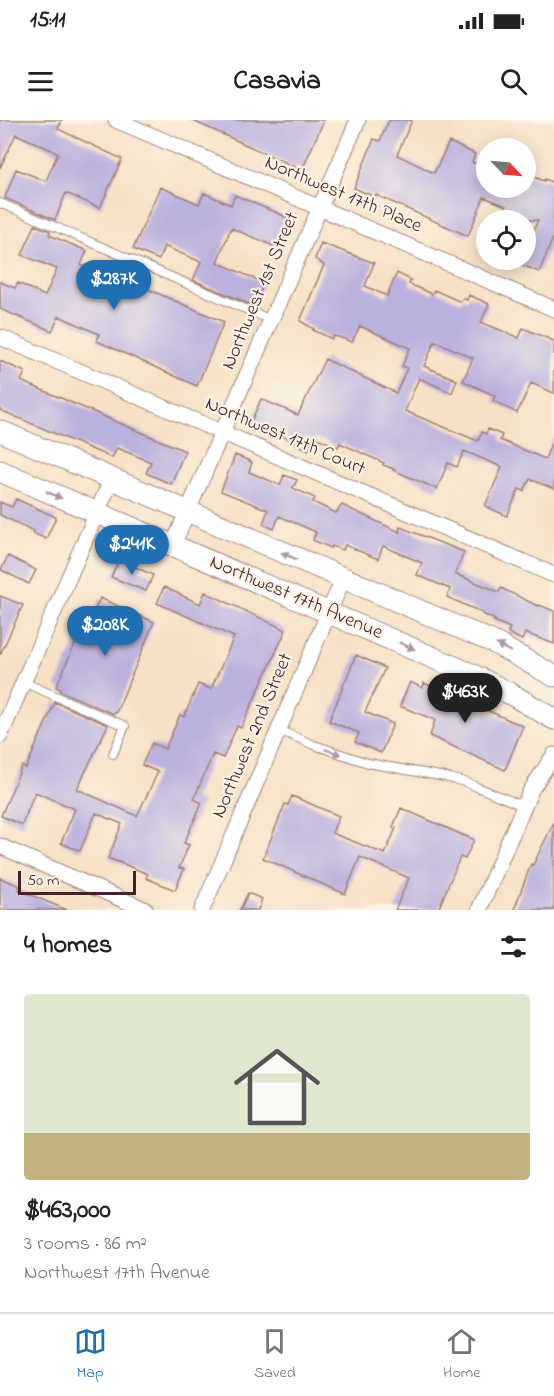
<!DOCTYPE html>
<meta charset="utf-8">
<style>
body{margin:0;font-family:"Indie Flower",sans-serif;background:#f6f6f6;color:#222;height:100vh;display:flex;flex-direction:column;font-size:22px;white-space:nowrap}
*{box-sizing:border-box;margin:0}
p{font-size:20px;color:#767676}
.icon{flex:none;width:33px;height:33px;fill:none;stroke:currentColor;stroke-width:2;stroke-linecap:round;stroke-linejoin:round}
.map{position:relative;height:790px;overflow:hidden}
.drawer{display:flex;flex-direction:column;background:#fff;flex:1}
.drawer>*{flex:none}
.needle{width:39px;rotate:115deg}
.controls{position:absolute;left:476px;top:18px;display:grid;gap:12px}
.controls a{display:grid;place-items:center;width:60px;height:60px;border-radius:50%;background:#fff;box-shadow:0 3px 15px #0003;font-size:30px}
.scale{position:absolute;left:18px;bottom:15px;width:118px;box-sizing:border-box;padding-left:6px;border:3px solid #4a1f2b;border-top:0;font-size:16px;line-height:21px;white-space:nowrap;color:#4a1f2b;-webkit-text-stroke:4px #fcf5e5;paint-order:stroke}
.price{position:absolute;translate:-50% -51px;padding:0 14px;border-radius:21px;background:#1f6fb2;color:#fff;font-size:20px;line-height:39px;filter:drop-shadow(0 2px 3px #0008)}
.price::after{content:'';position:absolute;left:50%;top:36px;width:18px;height:14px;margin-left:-9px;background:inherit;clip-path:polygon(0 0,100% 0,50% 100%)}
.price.active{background:#222;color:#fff}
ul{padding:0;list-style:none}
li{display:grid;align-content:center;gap:12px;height:318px;padding:0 24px}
li span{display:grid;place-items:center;height:186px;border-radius:6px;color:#555}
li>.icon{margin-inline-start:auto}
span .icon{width:108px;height:108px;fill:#fffc;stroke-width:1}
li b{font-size:26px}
h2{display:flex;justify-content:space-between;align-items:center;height:72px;padding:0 24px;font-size:26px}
.status{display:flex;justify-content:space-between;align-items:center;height:42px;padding:0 30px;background:#fff;direction:ltr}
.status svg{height:16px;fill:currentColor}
header{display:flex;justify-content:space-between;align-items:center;height:78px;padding:0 24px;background:#fff;font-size:27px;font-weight:700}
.tabs{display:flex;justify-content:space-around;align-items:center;height:84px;border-top:2px solid #e0e0e0;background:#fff;font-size:16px;color:#767676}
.tabs a{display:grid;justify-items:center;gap:3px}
.tabs .active{color:#1f6fb2}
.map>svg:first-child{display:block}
</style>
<div class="status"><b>15:11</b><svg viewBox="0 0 49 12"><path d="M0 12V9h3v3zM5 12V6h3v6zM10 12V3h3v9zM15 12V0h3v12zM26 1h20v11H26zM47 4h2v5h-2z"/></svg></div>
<header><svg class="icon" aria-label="menu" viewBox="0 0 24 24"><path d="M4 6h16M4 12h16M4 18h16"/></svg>Casavia<svg class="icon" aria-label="search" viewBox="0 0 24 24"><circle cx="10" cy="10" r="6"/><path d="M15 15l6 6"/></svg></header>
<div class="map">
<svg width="554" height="790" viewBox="0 0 554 790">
<rect width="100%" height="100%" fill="#fcf5e5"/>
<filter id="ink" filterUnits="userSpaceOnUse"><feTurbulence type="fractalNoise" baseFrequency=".0167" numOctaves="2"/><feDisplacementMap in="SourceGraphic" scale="12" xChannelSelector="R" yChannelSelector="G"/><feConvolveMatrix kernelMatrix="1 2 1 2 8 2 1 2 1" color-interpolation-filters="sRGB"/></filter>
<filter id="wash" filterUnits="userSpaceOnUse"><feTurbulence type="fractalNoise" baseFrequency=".008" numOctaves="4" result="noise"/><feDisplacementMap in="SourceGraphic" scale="24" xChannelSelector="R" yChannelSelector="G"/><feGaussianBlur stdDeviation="1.35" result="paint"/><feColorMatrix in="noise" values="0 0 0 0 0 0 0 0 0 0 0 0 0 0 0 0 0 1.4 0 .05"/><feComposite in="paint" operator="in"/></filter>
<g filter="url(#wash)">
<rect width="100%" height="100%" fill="#f6e1c6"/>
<g id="blocks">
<path fill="#bbb1de" d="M0 0H62L58 9 122 39 100 88 66 73 55 100 5 78 16 49 46 61 58 33 16 14 0 48Z
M191 0H324L302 50Z
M389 0H412L397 35 434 53 449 22 475 34 472 42 486 48V68H525V53L544 61 545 59 554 63V116L539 152 520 144 521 140H525V131L538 100H500L506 86 484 77 468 116 376 75 375 77 354 68 374 19 380 21Z
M160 67 199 84 204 73 231 85 235 75 291 99 279 128 231 108 217 142 264 163 254 186 193 160 201 142 164 126 159 140 133 129Z
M35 105 50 111 49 115 87 131 81 145 120 162 122 158 224 202 197 266 97 221 99 214 59 196 52 211 0 189V162L15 168 18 163 45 176 57 149 22 135Z
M321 123 374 143 365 166 387 176 397 153 411 160 409 164 432 174 434 170 461 182 463 178 467 180 469 175 489 184 481 202 519 218 523 208 554 221V273L531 263 517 293 493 281 495 276 463 261 473 238 435 221 424 246 457 260 452 273 419 258 405 291 478 321 482 312 486 314 488 309 502 315 500 320 545 339 554 317V369L530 359 524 371 519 369 507 396 485 386 502 347 464 331 457 347 448 343 437 369 393 350 394 349 383 345 384 343 340 323 338 327 315 317 309 330 296 324V322L251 302 261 279 298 295 325 239 396 273 407 248 402 246 410 228 360 206 352 222 339 217 333 216 332 219 313 210 314 209 300 201 324 145 315 139Z
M0 241 25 252 21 261 185 331 171 364 146 353 151 342 117 328 112 338 0 290Z
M235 335 252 342 249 352 280 365 284 355 297 360 293 368 315 378 313 382 336 393 342 385 399 412 400 407 464 432 455 454 499 472 501 468 538 486 539 485 554 491V524L525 513 522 520 508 513 510 508 494 501 495 500 483 494V493L447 477 450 469 417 455 422 443 383 426 378 439 345 425 343 430 332 426 331 428 313 420 316 412 279 396 274 409 263 404 268 390 221 371Z
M16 379 56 397 46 419 33 413 34 411 0 395V382L12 387Z
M8 436 36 450 29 464 1 450Z
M119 440 153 455 146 471 111 457Z
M164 467 200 484 205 472 286 510 241 608 237 606 223 638 213 634 194 679 202 683 184 723 189 725 179 748 184 749 175 770 146 758 148 754 108 738 122 704 96 693 80 731 61 723 75 689 35 672 22 705 1 696 22 646 26 648 55 582 108 605 77 669 137 696 158 652 142 645 152 623 165 629 180 595 184 597 198 564 211 569 234 517 157 483Z
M0 476 23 485 0 535Z
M100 478 154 502 116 593 114 592 113 594 60 571 61 569 56 567 81 511 85 512Z
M356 535 385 548 365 592 393 604 381 633 355 622 359 613 329 601Z
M410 562 423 568 424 563 523 606 505 650 430 616 435 600 400 586Z
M292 676 339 696 332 713 385 734 396 708 393 707 401 688 474 720 465 739 460 737 438 790H395L409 758 360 737 345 774 263 738 285 684 288 685Z
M554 702V790H514L531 744 533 745Z
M0 758 20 766 19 770 67 790H0Z
M248 773 262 779 258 790H240Z"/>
</g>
</g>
<g filter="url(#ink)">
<use href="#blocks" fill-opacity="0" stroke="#a08078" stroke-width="1.5"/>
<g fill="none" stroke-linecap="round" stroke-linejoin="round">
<defs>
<path id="lane" d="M0 83 271 200
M23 562 125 606 113 634
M279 610 314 625 368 643 445 657 465 662 523 686"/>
<path id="street" d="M116 0 554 189
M0 217 554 455
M173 425 358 0
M0 616 112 358
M0 726 146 790
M202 790 343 459
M479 790 531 670 554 635"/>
<path id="secondary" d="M0 311 493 522 554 556
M0 351 471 554 509 573 554 599"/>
</defs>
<use href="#lane" stroke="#a08078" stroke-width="10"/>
<use href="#street" stroke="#a08078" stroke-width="17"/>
<use href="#secondary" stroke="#a08078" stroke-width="23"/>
<use href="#lane" stroke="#fff" stroke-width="8"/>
<use href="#street" stroke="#fff" stroke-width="15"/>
<use href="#secondary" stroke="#fff" stroke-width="21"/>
</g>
<defs><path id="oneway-solid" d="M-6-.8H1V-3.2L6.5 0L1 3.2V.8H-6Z" transform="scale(1.5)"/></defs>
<g fill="#ae9aa0">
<use href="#oneway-solid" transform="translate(54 375) rotate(24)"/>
<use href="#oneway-solid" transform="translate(289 436) rotate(-156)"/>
<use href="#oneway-solid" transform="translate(407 526) rotate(24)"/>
<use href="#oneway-solid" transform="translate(504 528) rotate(-153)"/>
<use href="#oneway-solid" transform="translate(333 632) rotate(19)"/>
</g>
</g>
<g text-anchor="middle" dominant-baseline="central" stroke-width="4.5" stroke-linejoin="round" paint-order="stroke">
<g font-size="20" fill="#4a1f2b" stroke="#fcf5e5">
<text transform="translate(343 75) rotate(23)">Northwest 17th Place</text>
<text transform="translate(261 171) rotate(-67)">Northwest 1st Street</text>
<text transform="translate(285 317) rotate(23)">Northwest 17th Court</text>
<text transform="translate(296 478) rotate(23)">Northwest 17th Avenue</text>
<text transform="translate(253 616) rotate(-67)">Northwest 2nd Street</text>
</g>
</g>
</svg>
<div class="controls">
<a><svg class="needle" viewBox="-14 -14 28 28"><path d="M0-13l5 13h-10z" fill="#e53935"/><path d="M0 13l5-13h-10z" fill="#767676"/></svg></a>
<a><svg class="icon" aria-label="locate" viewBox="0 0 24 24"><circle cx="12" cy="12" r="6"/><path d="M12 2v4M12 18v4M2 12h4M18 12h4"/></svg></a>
</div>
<div class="scale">50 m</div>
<b class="price" style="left:114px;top:191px">$287K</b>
<b class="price" style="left:132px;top:456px">$241K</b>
<b class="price" style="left:105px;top:537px">$208K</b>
<b class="price active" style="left:465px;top:604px">$463K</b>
</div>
<section class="drawer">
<h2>4 homes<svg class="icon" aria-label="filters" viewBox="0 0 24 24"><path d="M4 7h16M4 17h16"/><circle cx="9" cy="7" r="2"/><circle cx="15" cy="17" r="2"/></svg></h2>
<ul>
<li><span style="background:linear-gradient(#dfe7d0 75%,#c2b280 0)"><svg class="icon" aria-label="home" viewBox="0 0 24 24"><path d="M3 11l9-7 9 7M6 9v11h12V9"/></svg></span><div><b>$463,000</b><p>3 rooms · 86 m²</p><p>Northwest 17th Avenue</p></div></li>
</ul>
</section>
<nav class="tabs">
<a class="active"><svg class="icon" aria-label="map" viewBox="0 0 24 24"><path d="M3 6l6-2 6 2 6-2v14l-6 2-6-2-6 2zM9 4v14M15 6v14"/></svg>Map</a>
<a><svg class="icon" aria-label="saved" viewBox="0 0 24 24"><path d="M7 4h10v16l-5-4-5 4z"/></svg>Saved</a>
<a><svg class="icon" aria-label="home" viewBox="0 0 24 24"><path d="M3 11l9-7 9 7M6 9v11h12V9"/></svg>Home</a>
</nav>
